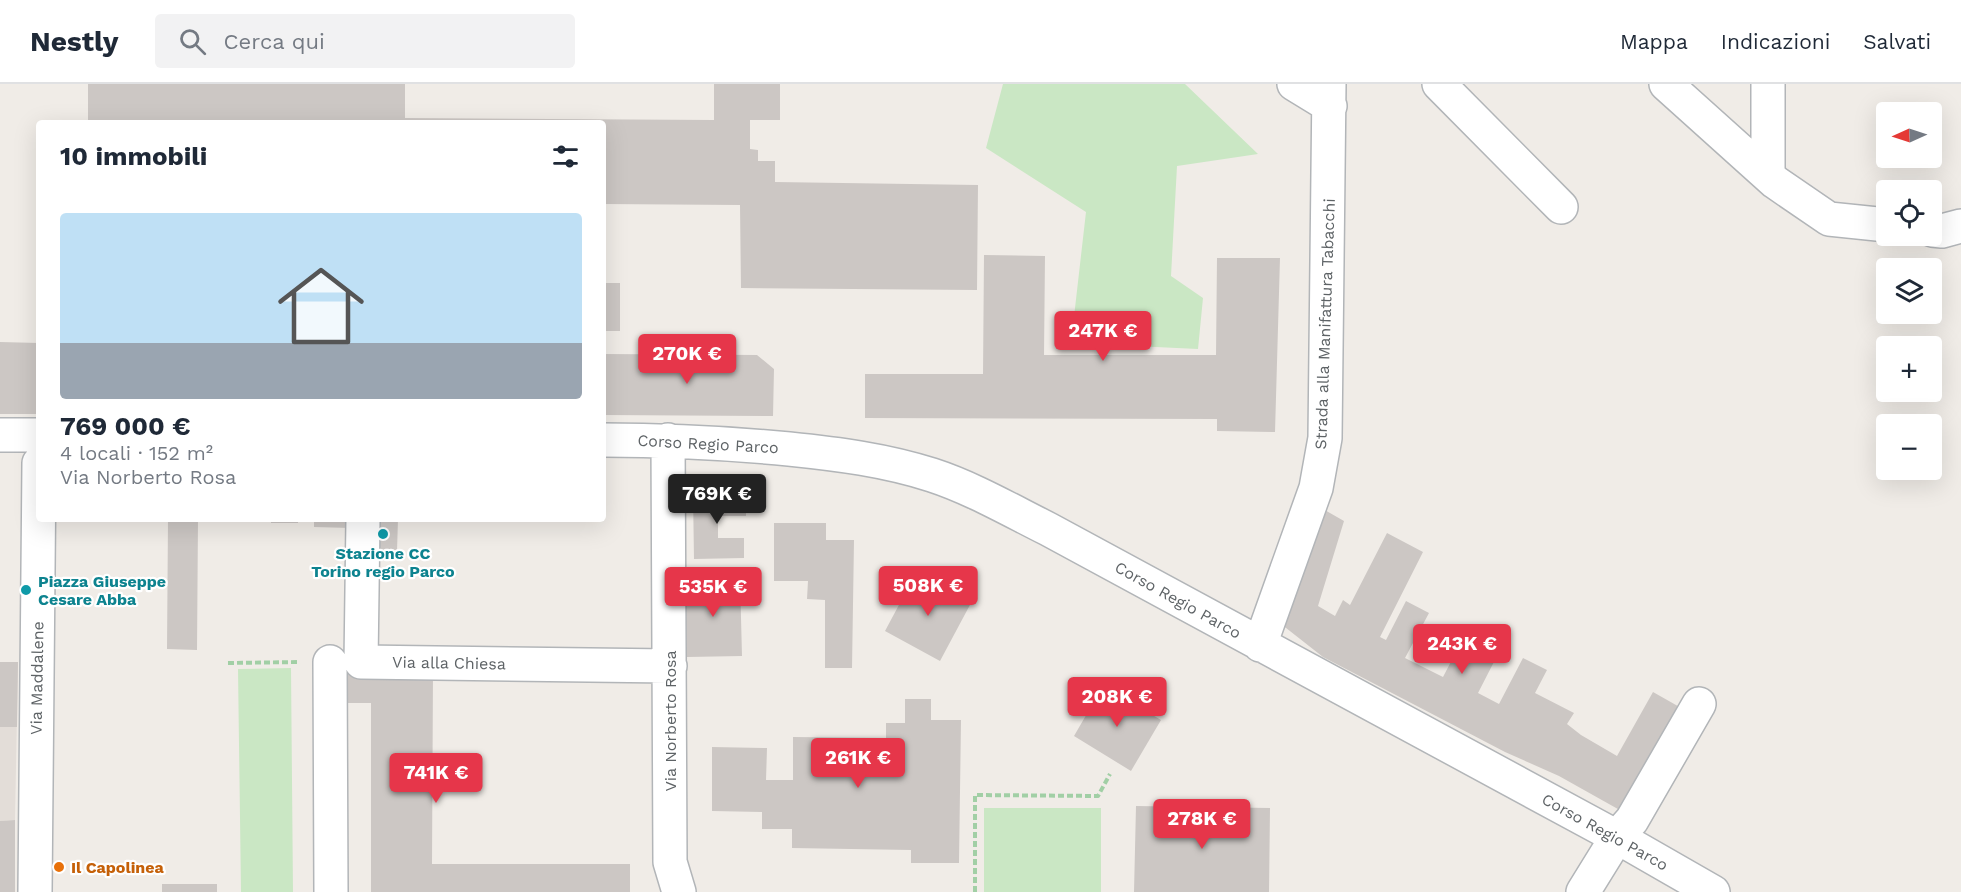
<!DOCTYPE html>
<html lang="it">
<meta charset="utf-8">
<style>
body{margin:0;font-family:"Work Sans",sans-serif;background:#f2f2f3;color:#1f2937;height:100vh;display:flex;flex-direction:column;font-size:22px;white-space:nowrap}
*{box-sizing:border-box;margin:0}
p{font-size:20px;color:#747a83}
.icon{flex:none;width:33px;height:33px;fill:none;stroke:currentColor;stroke-width:2;stroke-linecap:round;stroke-linejoin:round}
.map{position:relative;flex:1;overflow:hidden}
.side{position:absolute;left:36px;top:36px;width:570px;height:402px;display:flex;flex-direction:column;background:#fff;border-radius:6px;box-shadow:0 6px 24px #0002}
.side>*{flex:none}
.needle{width:39px;rotate:267deg}
.controls{position:absolute;left:1876px;top:18px;display:grid;gap:12px}
.controls a{display:grid;place-items:center;width:66px;height:66px;border-radius:6px;background:#fff;box-shadow:0 6px 24px #0002;font-size:30px}
.price{position:absolute;translate:-50% -51px;padding:0 14px;border-radius:6px;background:#e6364a;color:#fff;font-size:20px;line-height:39px;filter:drop-shadow(0 2px 3px #0008)}
.price::after{content:'';position:absolute;left:50%;top:36px;width:18px;height:14px;margin-left:-9px;background:inherit;clip-path:polygon(0 0,100% 0,50% 100%)}
.price.selected{background:#222;color:#fff}
ul{padding:0;list-style:none}
li{display:grid;align-content:center;gap:12px;height:318px;padding:0 24px}
li span{display:grid;place-items:center;height:186px;border-radius:6px;color:#555}
li>.icon{margin-inline-start:auto}
span .icon{width:108px;height:108px;fill:#fffc;stroke-width:1}
li b{font-size:26px}
h2{display:flex;justify-content:space-between;align-items:center;height:72px;padding:0 24px;font-size:26px}
header{display:flex;align-items:center;gap:36px;box-sizing:border-box;height:84px;padding:0 30px;background:#fff;border-bottom:2px solid #e0e1e3}
header strong{font-size:28px}
nav{display:flex;gap:33px;margin-inline-start:auto;font-size:21px}
.search{width:420px;height:54px;background:#f2f2f3;display:flex;align-items:center;gap:15px;box-sizing:border-box;padding:0 21px;border-radius:6px;color:#747a83;font-size:22px}
.map>svg:first-child{display:block}
</style>
<header>
<strong>Nestly</strong>
<div class="search"><svg class="icon" aria-label="search" viewBox="0 0 24 24"><circle cx="10" cy="10" r="6"/><path d="M15 15l6 6"/></svg>Cerca qui</div>
<nav><a>Mappa</a><a>Indicazioni</a><a>Salvati</a></nav>
</header>
<div class="map">
<svg width="1961" height="808" viewBox="0 0 1961 808">
<rect width="100%" height="100%" fill="#f0ece7"/>
<path fill="#e3ddd8" d="M0 578H18L15 736 0 737Z"/>
<path fill="#cae7c4" d="M1003 0H1185L1258 70 1177 82 1171 192 1203 214 1198 265 1071 259 1086 128 986 64Z
M291 584 293 808H241L238 585Z
M984 724H1101V808H984Z"/>
<path fill="#ccc7c4" d="M88 0H405V34L714 36V0H780V36H750V65L758 66V77H775V98L978 101 977 206 741 204 740 121 603 120V39H88Z
M984 171 1045 172 1044 271H1216L1217 174H1280L1275 348 1217 347V335L865 334V290H983Z
M603 199H620V247H603Z
M0 258 39 259V330H0Z
M603 270 757 271 774 285 773 332 603 331Z
M693 409H746V432H718V454H744V474L694 475Z
M1323 425 1344 437 1318 522 1335 532 1343 516 1350 521 1387 449 1423 468 1380 553 1386 556 1406 517 1429 529 1405 574 1443 593 1456 568 1471 576 1479 560 1498 570 1478 609 1499 620 1523 574 1547 586 1535 609 1574 629 1567 640 1581 651 1617 672 1653 608 1683 625 1625 729 1559 692 1505 668 1323 573 1281 540Z
M168 435H198L197 566 167 565Z
M271 435H298V439H271Z
M314 435H352L351 444 314 443Z
M368 435H398L397 467 367 466Z
M774 439H826V456H854L852 584H825V516L807 515 808 497H774Z
M916 489 971 519 940 577 885 547Z
M685 495H740L742 572 687 573Z
M0 578H18L17 643H0Z
M433 587 432 780H630V808H371V619H342V588Z
M1103 602 1161 636 1131 687 1074 652Z
M905 615H931V636H961L959 779H911V766L792 764V745H762V728L712 727V663L767 664 766 696H793V653L886 654V639H905Z
M1136 722 1270 724 1269 808H1134Z
M15 736V808H0V737Z
M162 800H217V808H162Z"/>
<g fill="none" stroke-linecap="round" stroke-linejoin="round">
<defs>
<path id="minor" d="M1294 0 1330 22
M1439 0 1561 123
M1666 0 1775 98 1829 135 1887 141
M1768 0V91
M1932 146 1942 147 1961 142
M0 351H39
M603 356C665 356 727 359 789 365 838 370 885 376 932 391 972 404 1010 426 1048 445L1617 753 1713 808
M668 356 670 778 679 808
M363 435 361 578 670 582
M1260 561 1316 404 1325 354 1329 0
M330 578 331 808
M35 808 39 379
M1583 808 1617 753 1632 736 1699 620"/>
</defs>
<use href="#minor" stroke="#b2b5b8" stroke-width="36"/>
<path stroke="#a1cfa5" stroke-width="4" stroke-dasharray="6 3" stroke-linecap="butt" d="M228 579 300 578
M975 808V711L1098 712 1110 690"/>
<use href="#minor" stroke="#fff" stroke-width="33"/>
</g>
<g fill="#0f9aa8" stroke="#fff" stroke-width="2">
<circle cx="383" cy="450" r="6"/>
<circle cx="26" cy="506" r="6"/>
</g>
<circle fill="#e8710a" stroke="#fff" stroke-width="2" cx="59" cy="783" r="6"/>
<g text-anchor="middle" dominant-baseline="central" stroke-width="4.5" stroke-linejoin="round" paint-order="stroke">
<g font-size="16" fill="#5e6366" stroke="#fff">
<text transform="translate(1325 240) rotate(-88)">Strada alla Manifattura Tabacchi</text>
<text transform="translate(708 360) rotate(3)">Corso Regio Parco</text>
<text transform="translate(1178 516) rotate(29)">Corso Regio Parco</text>
<text transform="translate(449 579) rotate(1)">Via alla Chiesa</text>
<text transform="translate(37 594) rotate(-89)">Via Maddalene</text>
<text transform="translate(670 637) rotate(-90)">Via Norberto Rosa</text>
<text transform="translate(1605 748) rotate(29)">Corso Regio Parco</text>
</g>
<g font-size="16" font-weight="bold" fill="#0d838f" stroke="#fff">
<text x="383" y="469">Stazione CC<tspan x="383" dy="18">Torino regio Parco</tspan></text>
<text x="38" y="497" text-anchor="start">Piazza Giuseppe<tspan x="38" dy="18">Cesare Abba</tspan></text>
</g>
<g font-size="16" font-weight="bold" fill="#c56008" stroke="#fff" text-anchor="start">
<text x="71" y="783">Il Capolinea</text>
</g>
</g>
</svg>
<div class="controls">
<a><svg class="needle" viewBox="-14 -14 28 28"><path d="M0-13l5 13h-10z" fill="#e53935"/><path d="M0 13l5-13h-10z" fill="#747a83"/></svg></a>
<a><svg class="icon" aria-label="locate" viewBox="0 0 24 24"><circle cx="12" cy="12" r="6"/><path d="M12 2v4M12 18v4M2 12h4M18 12h4"/></svg></a>
<a><svg class="icon" aria-label="layers" viewBox="0 0 24 24"><path d="M12 4l9 5-9 5-9-5zM3 14l9 5 9-5"/></svg></a>
<a>+</a>
<a>−</a>
</div>
<b class="price" style="left:1103px;top:278px">247K €</b>
<b class="price" style="left:687px;top:301px">270K €</b>
<b class="price selected" style="left:717px;top:441px">769K €</b>
<b class="price" style="left:928px;top:533px">508K €</b>
<b class="price" style="left:713px;top:534px">535K €</b>
<b class="price" style="left:1462px;top:591px">243K €</b>
<b class="price" style="left:1117px;top:644px">208K €</b>
<b class="price" style="left:858px;top:705px">261K €</b>
<b class="price" style="left:436px;top:720px">741K €</b>
<b class="price" style="left:1202px;top:766px">278K €</b>
<section class="side">
<h2>10 immobili<svg class="icon" aria-label="filters" viewBox="0 0 24 24"><path d="M4 7h16M4 17h16"/><circle cx="9" cy="7" r="2"/><circle cx="15" cy="17" r="2"/></svg></h2>
<ul>
<li><span style="background:linear-gradient(#bfe0f5 70%,#9aa5b1 0)"><svg class="icon" aria-label="home" viewBox="0 0 24 24"><path d="M3 11l9-7 9 7M6 9v11h12V9"/></svg></span><div><b>769 000 €</b><p>4 locali · 152 m²</p><p>Via Norberto Rosa</p></div></li>
</ul>
</section>
</div>
